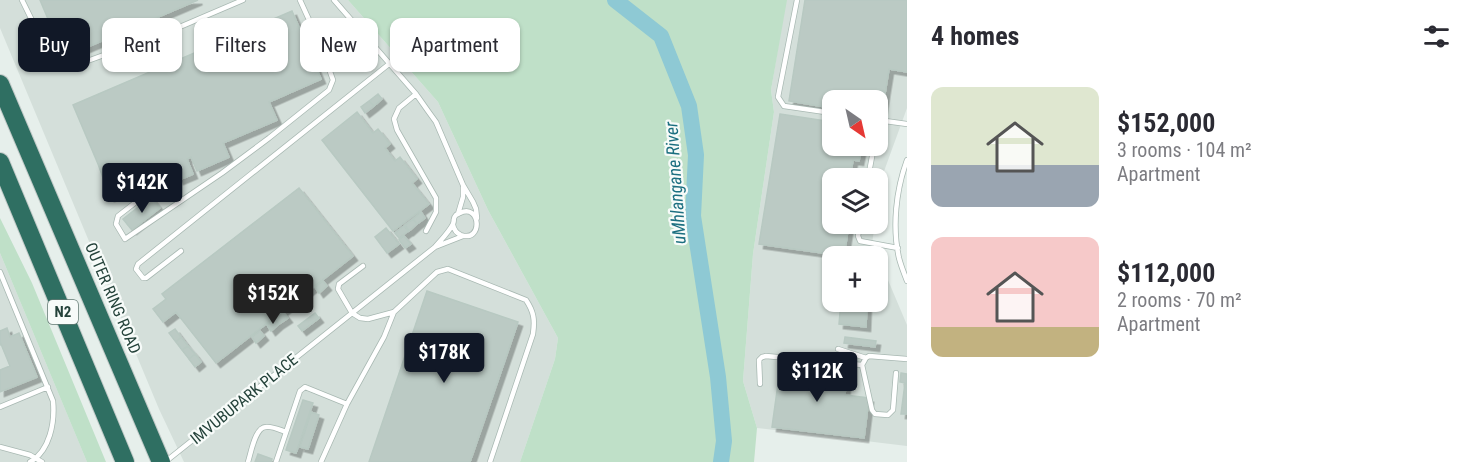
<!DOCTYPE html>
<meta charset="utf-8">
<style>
body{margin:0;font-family:"Roboto Condensed",sans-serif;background:#f2f2f3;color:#2b2b33;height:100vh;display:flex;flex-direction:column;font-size:22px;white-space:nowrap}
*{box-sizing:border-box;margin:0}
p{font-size:20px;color:#7c7c81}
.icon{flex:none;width:33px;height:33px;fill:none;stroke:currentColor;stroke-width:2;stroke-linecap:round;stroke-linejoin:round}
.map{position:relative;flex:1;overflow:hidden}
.side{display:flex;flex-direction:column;background:#fff;width:570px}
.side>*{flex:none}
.hud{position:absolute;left:18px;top:18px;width:570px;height:54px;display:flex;gap:12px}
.needle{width:39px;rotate:146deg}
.controls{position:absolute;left:822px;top:90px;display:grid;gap:12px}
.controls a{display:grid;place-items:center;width:66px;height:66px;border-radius:12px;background:#fff;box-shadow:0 2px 4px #0004;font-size:30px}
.price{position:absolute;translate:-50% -51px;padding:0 14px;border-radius:6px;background:#111827;color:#fff;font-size:20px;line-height:39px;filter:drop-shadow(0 2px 3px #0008)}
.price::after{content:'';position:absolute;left:50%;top:36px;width:18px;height:14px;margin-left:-9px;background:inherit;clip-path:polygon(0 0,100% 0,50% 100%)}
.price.selected{background:#222;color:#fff}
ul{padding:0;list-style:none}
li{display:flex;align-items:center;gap:18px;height:150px;padding:0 24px}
li span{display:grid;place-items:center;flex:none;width:168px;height:120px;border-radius:12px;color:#555}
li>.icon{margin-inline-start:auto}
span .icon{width:72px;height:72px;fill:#fffc;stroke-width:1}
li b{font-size:26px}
h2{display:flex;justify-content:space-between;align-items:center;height:72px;padding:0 24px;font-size:26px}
.tag{padding:0 21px;border-radius:12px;background:#fff;box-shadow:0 2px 4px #0004;font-size:21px;line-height:54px}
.tag.selected{background:#111827;color:#fff}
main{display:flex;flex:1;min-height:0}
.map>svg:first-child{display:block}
</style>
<main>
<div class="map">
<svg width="907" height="462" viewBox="0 0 907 462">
<defs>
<filter id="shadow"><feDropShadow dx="4.5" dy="4.5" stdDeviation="0" flood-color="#0004"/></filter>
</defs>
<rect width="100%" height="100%" fill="#e6efeb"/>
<path fill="#d4dfda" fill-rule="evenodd" d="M0 0H348L438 102 488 210 558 338 555 359 520 462H184L159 409 0 28Z
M786 0H907V108L883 174 878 207V178H832V224H875L870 256H832V302H878V266L885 273 907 325V446L757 428 743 381 753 254 774 112 771 90ZM832 100H878V146H832Z
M0 253 80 445 87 462H0Z"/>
<path fill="#bfe0c8" d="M348 0H787L771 90 774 112 753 254 743 381 757 428 754 462H520L555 359 558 338 488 210 438 102Z
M0 218 32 283 106 462H87L0 253Z"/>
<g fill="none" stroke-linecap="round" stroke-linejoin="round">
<path stroke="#8ec9d4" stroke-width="16" d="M615 0 661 36 689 106 696 155 693 216 718 377 724 441 721 462"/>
</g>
<path fill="#bbcac4" stroke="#b8c9c2" stroke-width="1.5" filter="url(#shadow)" d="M40 0H198L64 57Z
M805 0H907V72L889 69 882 112 878 111V100H832V108L789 101Z
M292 11 321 79 269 102 277 120 223 143 229 157 197 171 191 157 187 159 193 174 179 180 175 170 155 179 153 174 124 186 118 172 111 175 119 193 110 197 98 164 73 105Z
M378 94 382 99 374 106 369 101Z
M369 101 374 106 365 113 361 107Z
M357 112 373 133 378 129 390 144 385 148 395 161 400 157 417 179 412 183 429 204 393 231 322 140Z
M780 114 832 122V146H862L859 161 853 160 850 178H832V224H849L844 256 759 244Z
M299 188 353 256 216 363 176 312 163 322 153 309 166 299 162 294Z
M151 197 160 208 132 230 123 219Z
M421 212 425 218 417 224 413 219Z
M413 219 417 224 409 231 405 225Z
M404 226 408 231 399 238 395 233Z
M386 228 399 244 387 253 375 237Z
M404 236 411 244 405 248 399 240Z
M323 281 327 286 319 293 315 287Z
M427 291 518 322 470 462H369Z
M841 302H867L866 327 839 324Z
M283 312 288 318 279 324 275 319Z
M315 313 319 318 302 331 298 326Z
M275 319 279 324 271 331 267 325Z
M7 328 10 337 19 333 37 377 0 392V370L10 366 1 344 0 345V331Z
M175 329 181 337 176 342 169 333Z
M260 331 264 336 256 343 252 337Z
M181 337 188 346 182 350 176 342Z
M845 337 876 341 875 347 844 343Z
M188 346 195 354 189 359 182 350Z
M195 354 201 362 195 367 189 359Z
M781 362 830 368 828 382 846 384 845 395 869 398 864 438 772 427Z
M901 373 907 374V414H901L905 383 900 382Z
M303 400 313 403 296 453 286 450Z
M311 412 319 415 308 449 300 447Z
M258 454 272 459 271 462H255Z"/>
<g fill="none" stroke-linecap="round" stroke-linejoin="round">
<defs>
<path id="lane" d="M22 0 51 59
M334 0 416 94 428 111 436 122 463 185 473 202 476 209 477 218
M797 0 778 97 784 106 832 113
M71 67 175 29 243 0
M416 94 399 108 394 119 397 130 436 198V212L426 231
M878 120 907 124
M907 160C896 190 892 227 899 258 901 266 904 273 907 281
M172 174 118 216 116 224 125 239 222 173 269 138 329 90 333 80 320 44 300 0
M868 178 874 146
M458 214 463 197V187
M860 224 858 236 860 241 898 248
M435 247 463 236
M181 251 146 278H143L136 269 138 264 389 64
M363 266 339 284 338 289 352 313 360 318 368 319 394 312 437 272 448 269 526 300C534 312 535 320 533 334L490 462
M0 272 53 401C55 422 50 451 30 462
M838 349 866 358
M896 373 893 410 888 415 875 414 872 410 862 365 866 358 869 356 907 359
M760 384 759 360 762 357 766 356 862 365
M347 404 384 337 394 312
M0 407 48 387
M0 447 30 455 42 462
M165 462 435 247C441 240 449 232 453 224 455 219 452 219 456 215 458 214 459 213 460 213 481 203 483 243 461 235 456 233 454 230 453 225
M248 462C251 453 255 427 266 427 272 426 280 430 286 432
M276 462 300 391 305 387 347 404 321 462"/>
<path id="highway" d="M0 84 161 462
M0 162 125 462"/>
</defs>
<use href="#lane" stroke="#a8b8b2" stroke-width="6"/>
<use href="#highway" stroke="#c2cac8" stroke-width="20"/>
<use href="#lane" stroke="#fff" stroke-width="4.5"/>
<use href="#highway" stroke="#2f6f62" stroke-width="18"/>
</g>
<g text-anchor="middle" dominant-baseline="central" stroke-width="4.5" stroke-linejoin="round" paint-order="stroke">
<rect fill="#f7fbf9" stroke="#637a73" stroke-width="1.5" x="48" y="300" width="30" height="24" rx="4.5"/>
<g font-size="15" font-weight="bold" fill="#24423a">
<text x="63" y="312">N2</text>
</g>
<g font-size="16" fill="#24423a" stroke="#f7fbf9">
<text transform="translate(113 298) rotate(67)">OUTER RING ROAD</text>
<text transform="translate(244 399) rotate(-39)">IMVUBUPARK PLACE</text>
</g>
<g font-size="18" font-style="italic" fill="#1c6f80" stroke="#f7fbf9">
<text transform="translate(675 183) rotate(-94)">uMhlangane River</text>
</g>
</g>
</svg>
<div class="controls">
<a><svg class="needle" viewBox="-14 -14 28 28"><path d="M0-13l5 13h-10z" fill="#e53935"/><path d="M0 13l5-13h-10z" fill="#7c7c81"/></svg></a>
<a><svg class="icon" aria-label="layers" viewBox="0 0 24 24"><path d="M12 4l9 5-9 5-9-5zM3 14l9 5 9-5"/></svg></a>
<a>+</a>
</div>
<b class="price" style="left:142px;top:214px">$142K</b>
<b class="price selected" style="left:273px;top:325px">$152K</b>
<b class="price" style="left:444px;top:384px">$178K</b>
<b class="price" style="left:817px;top:403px">$112K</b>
<div class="hud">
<a class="tag selected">Buy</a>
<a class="tag">Rent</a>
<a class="tag">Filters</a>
<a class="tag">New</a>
<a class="tag">Apartment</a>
</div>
</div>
<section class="side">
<h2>4 homes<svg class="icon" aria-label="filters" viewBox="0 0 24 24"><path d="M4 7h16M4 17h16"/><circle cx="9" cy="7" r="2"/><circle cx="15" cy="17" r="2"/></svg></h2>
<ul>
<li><span style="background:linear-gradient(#dfe7d0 65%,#9aa5b1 0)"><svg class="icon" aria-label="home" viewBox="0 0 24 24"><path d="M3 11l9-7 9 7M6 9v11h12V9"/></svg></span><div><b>$152,000</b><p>3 rooms · 104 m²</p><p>Apartment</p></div></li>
<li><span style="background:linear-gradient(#f6c9c9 75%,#c2b280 0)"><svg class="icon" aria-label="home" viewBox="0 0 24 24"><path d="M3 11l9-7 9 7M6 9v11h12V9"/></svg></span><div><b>$112,000</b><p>2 rooms · 70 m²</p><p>Apartment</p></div></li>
</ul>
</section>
</main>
